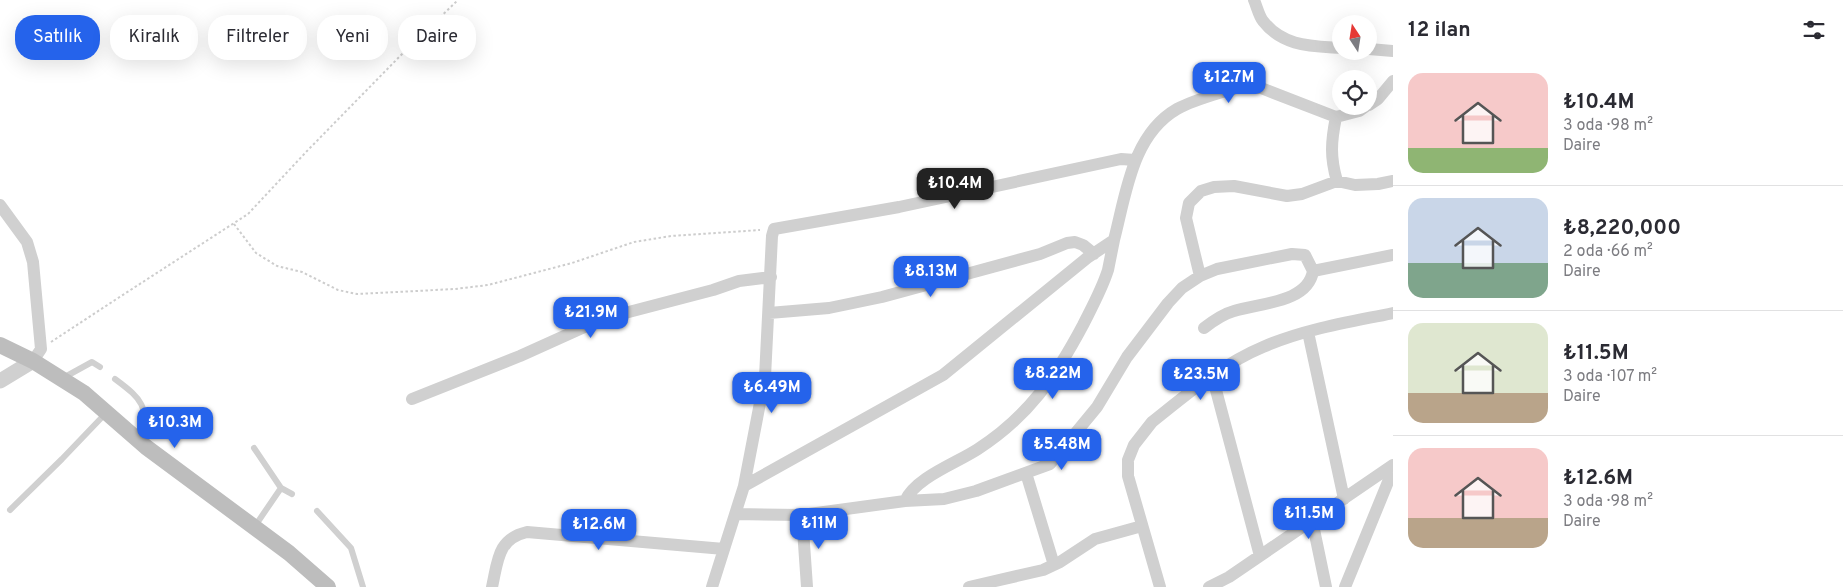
<!DOCTYPE html>
<html lang="tr">
<meta charset="utf-8">
<style>
body{margin:0;font-family:Overpass,sans-serif;background:#f2f2f3;color:#2b2b33;height:100vh;display:flex;flex-direction:column;font-size:19px;white-space:nowrap}
*{box-sizing:border-box;margin:0}
p{font-size:16px;color:#7c7c81}
.icon{flex:none;width:28px;height:28px;fill:none;stroke:currentColor;stroke-width:2;stroke-linecap:round;stroke-linejoin:round}
.map{position:relative;flex:1;overflow:hidden}
.sheet{display:flex;flex-direction:column;background:#fff;width:450px}
.sheet>*{flex:none}
.top-card{position:absolute;left:15px;top:15px;width:475px;height:45px;display:flex;gap:10px}
.needle{width:32px;rotate:348deg}
.buttons{position:absolute;left:1332px;top:15px;display:grid;gap:10px}
.buttons a{display:grid;place-items:center;width:45px;height:45px;border-radius:50%;background:#fff;box-shadow:0 5px 20px #0002;font-size:25px}
.price{position:absolute;translate:-50% -42px;padding:0 11px;border-radius:10px;background:#2563eb;color:#fff;font-size:16px;line-height:32px;filter:drop-shadow(0 1px 2px #0008)}
.price::after{content:'';position:absolute;left:50%;top:30px;width:15px;height:11px;margin-left:-8px;background:inherit;clip-path:polygon(0 0,100% 0,50% 100%)}
.price.current{background:#222;color:#fff}
ul{padding:0;list-style:none}
li{display:flex;align-items:center;gap:15px;height:125px;padding:0 15px}
li+li{border-top:1px solid #e1e1e2}
li span{display:grid;place-items:center;flex:none;width:140px;height:100px;border-radius:15px;color:#555}
li>.icon{margin-inline-start:auto}
span .icon{width:60px;height:60px;fill:#fffc;stroke-width:1}
li b{font-size:21px}
h2{display:flex;justify-content:space-between;align-items:center;height:60px;padding:0 15px;font-size:21px}
.pill{padding:0 18px;border-radius:20px;background:#fff;box-shadow:0 5px 20px #0002;font-size:18px;line-height:45px}
.pill.current{background:#2563eb;color:#fff}
main{display:flex;flex:1;min-height:0}
.map>svg:first-child{display:block}
</style>
<main>
<div class="map">
<svg width="1393" height="587" viewBox="0 0 1393 587">
<rect width="100%" height="100%" fill="#fff"/>
<g fill="none" stroke-linecap="round" stroke-linejoin="round">
<path stroke="#cdcdcd" stroke-width="2" stroke-dasharray="2.5 2.5" stroke-linecap="butt" d="M234 224 256 253 277 266 302 272 338 290 357 294 455 289 488 285 572 263 634 242 671 236 760 230
M51 342 115 300 248 214 307 151 405 51 458 0"/>
<path stroke="#d0d0d0" stroke-width="6" d="M63 378 92 362 100 367
M115 379C146 402 145 405 146 443
M254 448 281 488 292 494
M10 510 62 459 106 413
M317 511 351 548 363 587
M255 526 281 488"/>
<path stroke="#d0d0d0" stroke-width="12" d="M1254 0C1257 7 1259 16 1263 21 1283 47 1312 46 1341 48
M1369 49 1393 51
M1369 105 1378 99 1393 81
M1336 117C1331 142 1330 157 1337 181
M0 205 27 242 33 262 41 349 33 361
M1313 271 1393 255
M1200 276 1186 218 1189 203 1201 191 1214 187 1234 186 1287 196 1302 194 1337 181 1355 185 1378 184 1393 181
M769 313 829 308 882 297 1040 254 1067 243 1075 242 1083 245 1094 254
M1308 332 1344 499
M1212 375 1260 556
M412 399 520 356 602 319 713 290 739 281 771 277
M1026 473 1054 565
M744 486 943 375 1087 258 1114 240C1126 194 1132 135 1177 109 1195 99 1218 94 1238 87L1261 88 1336 117 1359 111 1366 106
M905 501C916 477 957 463 978 449 1028 417 1056 376 1083 325 1092 307 1102 289 1108 270 1110 260 1112 250 1114 240
M735 514 802 515 905 501 944 499 976 491 1050 464 1097 407 1127 357 1168 303 1182 288 1200 276 1217 269 1292 254 1305 255 1313 271C1308 303 1259 303 1234 311 1223 314 1213 321 1204 328
M802 515 807 587
M1312 520 1326 587
M492 587C498 561 497 539 527 532L724 549
M712 587 744 486 765 377 772 236 774 229 899 207 1121 159 1135 160
M969 587 1043 570 1060 562 1095 539 1142 526
M1160 587 1128 476V460L1134 445 1152 422C1186 395 1222 364 1263 347 1304 329 1350 322 1393 313
M1209 587 1229 577 1393 465
M1345 587 1390 477 1386 470"/>
<path stroke="#d0d0d0" stroke-width="15" d="M0 381 33 361"/>
<path stroke="#bdbdbd" stroke-width="16" d="M0 345 33 361 84 393 146 447 289 553 328 587"/>
</g>
</svg>
<div class="buttons">
<a><svg class="needle" viewBox="-14 -14 28 28"><path d="M0-13l5 13h-10z" fill="#e53935"/><path d="M0 13l5-13h-10z" fill="#7c7c81"/></svg></a>
<a><svg class="icon" aria-label="locate" viewBox="0 0 24 24"><circle cx="12" cy="12" r="6"/><path d="M12 2v4M12 18v4M2 12h4M18 12h4"/></svg></a>
</div>
<b class="price" style="left:1229px;top:104px">₺12.7M</b>
<b class="price current" style="left:955px;top:210px">₺10.4M</b>
<b class="price" style="left:931px;top:298px">₺8.13M</b>
<b class="price" style="left:591px;top:339px">₺21.9M</b>
<b class="price" style="left:1053px;top:400px">₺8.22M</b>
<b class="price" style="left:1201px;top:401px">₺23.5M</b>
<b class="price" style="left:772px;top:414px">₺6.49M</b>
<b class="price" style="left:175px;top:449px">₺10.3M</b>
<b class="price" style="left:1062px;top:471px">₺5.48M</b>
<b class="price" style="left:1309px;top:540px">₺11.5M</b>
<b class="price" style="left:819px;top:550px">₺11M</b>
<b class="price" style="left:599px;top:551px">₺12.6M</b>
<div class="top-card">
<a class="pill current">Satılık</a>
<a class="pill">Kiralık</a>
<a class="pill">Filtreler</a>
<a class="pill">Yeni</a>
<a class="pill">Daire</a>
</div>
</div>
<section class="sheet">
<h2>12 ilan<svg class="icon" aria-label="filters" viewBox="0 0 24 24"><path d="M4 7h16M4 17h16"/><circle cx="9" cy="7" r="2"/><circle cx="15" cy="17" r="2"/></svg></h2>
<ul>
<li><span style="background:linear-gradient(#f6c9c9 75%,#8fb573 0)"><svg class="icon" aria-label="home" viewBox="0 0 24 24"><path d="M3 11l9-7 9 7M6 9v11h12V9"/></svg></span><div><b>₺10.4M</b><p>3 oda · 98 m²</p><p>Daire</p></div></li>
<li><span style="background:linear-gradient(#c9d6e8 65%,#7fa58c 0)"><svg class="icon" aria-label="home" viewBox="0 0 24 24"><path d="M3 11l9-7 9 7M6 9v11h12V9"/></svg></span><div><b>₺8,220,000</b><p>2 oda · 66 m²</p><p>Daire</p></div></li>
<li><span style="background:linear-gradient(#dfe7d0 70%,#b9a48a 0)"><svg class="icon" aria-label="home" viewBox="0 0 24 24"><path d="M3 11l9-7 9 7M6 9v11h12V9"/></svg></span><div><b>₺11.5M</b><p>3 oda · 107 m²</p><p>Daire</p></div></li>
<li><span style="background:linear-gradient(#f6c9c9 70%,#b9a48a 0)"><svg class="icon" aria-label="home" viewBox="0 0 24 24"><path d="M3 11l9-7 9 7M6 9v11h12V9"/></svg></span><div><b>₺12.6M</b><p>3 oda · 98 m²</p><p>Daire</p></div></li>
</ul>
</section>
</main>
